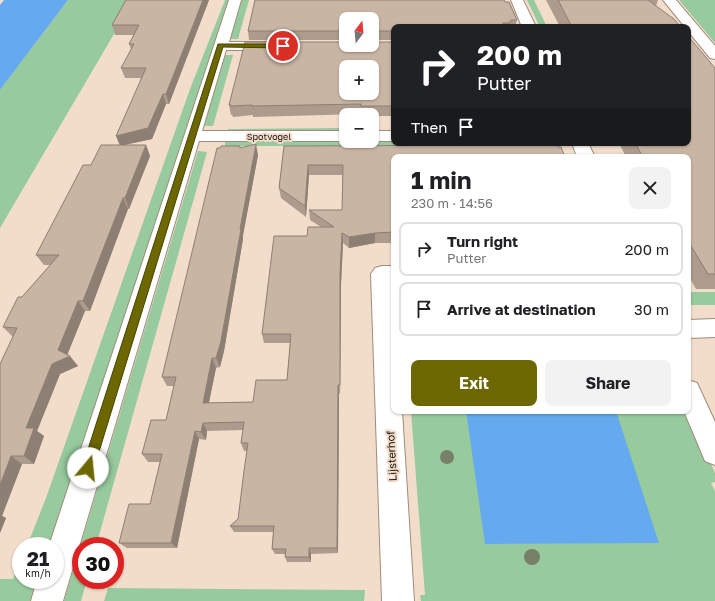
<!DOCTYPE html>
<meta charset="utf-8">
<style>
:root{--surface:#fff;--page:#f2f2f2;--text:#202124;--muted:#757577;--line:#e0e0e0;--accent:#6c6700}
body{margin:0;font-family:"Golos Text",sans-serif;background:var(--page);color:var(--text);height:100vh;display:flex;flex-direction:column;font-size:15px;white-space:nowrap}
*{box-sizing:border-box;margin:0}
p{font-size:13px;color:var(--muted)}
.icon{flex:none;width:22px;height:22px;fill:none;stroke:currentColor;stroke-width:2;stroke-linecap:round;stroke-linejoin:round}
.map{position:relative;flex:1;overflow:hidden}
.drawer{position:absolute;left:391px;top:154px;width:300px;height:260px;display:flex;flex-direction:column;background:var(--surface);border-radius:8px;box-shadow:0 1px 3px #0004}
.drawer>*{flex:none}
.guide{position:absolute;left:391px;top:24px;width:300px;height:122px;border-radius:8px;box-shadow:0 1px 3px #0004;background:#202124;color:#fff;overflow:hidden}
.needle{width:26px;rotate:16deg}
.fabs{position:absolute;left:339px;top:12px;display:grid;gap:8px}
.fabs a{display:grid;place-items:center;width:40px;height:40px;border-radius:8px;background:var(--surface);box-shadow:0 1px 3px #0004;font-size:20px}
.speed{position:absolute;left:12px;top:537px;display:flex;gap:8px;font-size:20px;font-weight:700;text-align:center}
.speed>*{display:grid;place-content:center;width:52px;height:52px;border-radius:50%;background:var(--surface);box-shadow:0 1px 3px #0004;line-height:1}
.speed small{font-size:10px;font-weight:400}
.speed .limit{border:6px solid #d22;background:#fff;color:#111}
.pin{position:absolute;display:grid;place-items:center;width:34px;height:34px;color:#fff;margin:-17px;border:2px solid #fff;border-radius:50%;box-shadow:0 1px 4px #0007}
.me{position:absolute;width:44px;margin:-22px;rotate:17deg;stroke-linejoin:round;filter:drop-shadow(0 0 3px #0008)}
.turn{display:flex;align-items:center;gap:14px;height:84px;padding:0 20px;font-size:18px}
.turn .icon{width:52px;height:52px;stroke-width:2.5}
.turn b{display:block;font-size:28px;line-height:34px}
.then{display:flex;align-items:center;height:38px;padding:0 20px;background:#0003;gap:8px;font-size:15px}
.round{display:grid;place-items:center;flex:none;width:42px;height:42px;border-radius:8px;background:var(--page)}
.summary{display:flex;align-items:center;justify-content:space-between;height:68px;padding:0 20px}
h1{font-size:24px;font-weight:700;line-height:30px}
.action{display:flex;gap:8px;margin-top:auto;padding:8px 20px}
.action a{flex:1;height:46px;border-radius:8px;background:var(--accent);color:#fff;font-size:16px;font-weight:700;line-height:46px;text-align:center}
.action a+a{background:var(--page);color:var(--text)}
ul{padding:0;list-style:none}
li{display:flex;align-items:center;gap:12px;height:54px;margin:0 8px 6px;padding:0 12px;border:2px solid var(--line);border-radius:8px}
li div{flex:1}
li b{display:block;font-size:15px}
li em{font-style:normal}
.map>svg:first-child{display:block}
.green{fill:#97ca9d}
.water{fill:#65aaee}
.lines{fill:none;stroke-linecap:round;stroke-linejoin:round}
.minor-casing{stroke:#a08c7c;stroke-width:2}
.minor{fill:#fff;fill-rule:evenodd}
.tree{fill:#778069}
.wall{fill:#ad9c8d}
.shaded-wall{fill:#8d7f73}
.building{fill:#c9b5a4;stroke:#8d7f73;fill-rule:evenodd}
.route{fill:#6c6700;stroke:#464300}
.labels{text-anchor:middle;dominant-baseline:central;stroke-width:4;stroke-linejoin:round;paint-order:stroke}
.far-street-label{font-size:9px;fill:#1e1711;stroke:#f2ddcb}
.street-label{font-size:11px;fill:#1e1711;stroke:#f2ddcb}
</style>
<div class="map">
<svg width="715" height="601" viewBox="0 0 715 601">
<rect width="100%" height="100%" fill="#f2ddcb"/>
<!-- green -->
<path class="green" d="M68 0H134L0 228V90Z
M225 0H230L53 546H27L46 498 190 89Z
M242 0H249L238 39H229Z
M527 0H534L547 27H540Z
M679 0H715V43Z
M225 55H233L213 126H203Z
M346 128V133L227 134 228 129Z
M394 141V143H554V146H225V142Z
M198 151 207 152 96 546H81V580H87L81 601H64Z
M688 292H715V305H688Z
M411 411H688L715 473V482L711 483 715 491V601H421L420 595H425Z
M21 560V580H42L35 601H0V579H13Z
M108 588 365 590 364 601H104Z"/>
<!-- water -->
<path class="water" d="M4 0H68L0 90V5Z
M466 411H616L659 543 485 544Z"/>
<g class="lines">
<!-- minor casing -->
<g class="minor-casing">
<path id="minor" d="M229 0H241L229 42H273L278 43 280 46 278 49 273 50H226L202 131H346V141H199L63 601H31L37 580H55V546H49Z
M511 0H523L536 27H522Z
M663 0H676L715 46V59L710 58 688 31V27H685Z
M372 131H394V141H372Z
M572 143H588L595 157H577Z
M382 266H394V411H402L414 601H382L371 274 375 268Z
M715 319V337L688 338V320Z
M688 380 697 383 715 422V465L705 461 684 411H688Z"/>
</g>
<!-- minor -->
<use href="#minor" class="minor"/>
</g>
<!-- trees -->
<g class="tree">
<circle cx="447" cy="457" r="7"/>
<circle cx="532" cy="557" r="8"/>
</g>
<!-- wall -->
<path class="wall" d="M126 0H209L169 104H166L152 139 123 145H146L150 156 129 209H128L90 311H85L67 355 78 366 60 374 37 431 44 436 34 464H22L2 516 6 518 0 533 13 337 3 327 22 297 50 265H44L36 255 91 165 120 145 141 78H125L121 68 131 49 129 44 134 35H115L112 25Z
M255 0H504L505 2H509L517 20 515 27H394V40H372V19H346V40H249L248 31Z
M546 0H658L656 6 681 27H560Z
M394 42V116H372V115H361L360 114 253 117V115L233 117 232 115H231L229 105Z
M715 68V289H696L688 275V157H626L619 143H688Z
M284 146 394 157V243H375L349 248 343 243 341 284 340 394 339 393 338 553 311 554V562H287L285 557V554H275L272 549 273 532H234L230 526 238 519 247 451H244L241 443 243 430 207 431 206 440 199 439 177 548H127L119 543 150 504 160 462H148L142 454 166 420 174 386H167L162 377 241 148 258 155 243 235V239L224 351 220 367 216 368 209 403 253 402 287 380 290 343H264L262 334 307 236 321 227 310 220 309 210H342L343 175H309L306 217 281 198 279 188Z"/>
<!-- shaded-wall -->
<path class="shaded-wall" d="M203 0H209L169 104 166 94Z
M163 94 166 104 152 139 120 146 116 136Z
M256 144 258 155 243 235V239L224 351 220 367 216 358 240 229Z
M146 145 150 156 129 209 125 198Z
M308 165 309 175 306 217 305 206Z
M123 198 128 209 90 311 83 301Z
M342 233 343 243 341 284 340 394V274Z
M375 233V243L349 248V237Z
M78 301 85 311 66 358 70 356 78 366 60 374 37 431 44 436 34 464 24 456 26 428Z
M212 358 216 368 207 411 203 403Z
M338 385 339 393 338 553 337 548Z
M203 423 207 431 206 440 201 432Z
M195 431 199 439 177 548 171 543Z
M11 456 22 464 2 516 6 518 0 533V485Z
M309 548 311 554V562L309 557Z"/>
<!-- building -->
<path class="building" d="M126 0H203L166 94H163L148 128 116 136 146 68H121L134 44H129L139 25H112Z
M255 0H504L505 2H509L517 20H511L509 23H503L504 27H394V31H372V19H346V31H248Z
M558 0H648L674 19 681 27H572Z
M688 36 715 68V274H708L688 241V157H643L635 143H688Z
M245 42H346V45H372V42H394V106H361V104L252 106V105L231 106V105H229ZM346 67H372V93H346Z
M256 144 240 229H241L221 341 216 358H212L203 403 253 402 256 380H287L291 334H262L274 236H307L308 227H334L309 210H342L343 165H308L305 206 279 188 284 146 558 145V147H561L565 157H394V232L375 233 349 237 342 233 340 274V385H338L337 548H309V557H285L286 549H272L274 526H230L238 519 244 471 248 443H241L244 422 203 423 201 432 195 431 171 543H119L129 504H150L162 454H142L151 420H166L176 377H162L217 148H220L221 146H240V148Z
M101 145H146L125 198H123L83 301H78L58 350 70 356 52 364 26 428H34L24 456H11L0 485V364L17 328 3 327 18 297H22L59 255H36L83 165H91Z"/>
<!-- route -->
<path class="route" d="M218 44H283L286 46 283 48 223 47 94 468 92 472 88 474 84 472 82 468Z"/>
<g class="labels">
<!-- far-street labels -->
<g class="far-street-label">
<text x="269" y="136">Spotvogel</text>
</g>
<!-- street labels -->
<g class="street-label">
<text transform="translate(391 456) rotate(-93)">Lijsterhof</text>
</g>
</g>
</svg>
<div class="fabs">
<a><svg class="needle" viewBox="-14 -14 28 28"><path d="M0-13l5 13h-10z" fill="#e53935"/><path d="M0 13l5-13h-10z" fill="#757577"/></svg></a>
<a>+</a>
<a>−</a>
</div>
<div class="speed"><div>21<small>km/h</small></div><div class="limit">30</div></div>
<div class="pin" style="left:283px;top:46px;background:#d93025"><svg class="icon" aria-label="arrive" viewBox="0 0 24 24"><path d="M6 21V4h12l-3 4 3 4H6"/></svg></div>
<svg class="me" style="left:88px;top:468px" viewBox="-20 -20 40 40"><circle r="19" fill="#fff"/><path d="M0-13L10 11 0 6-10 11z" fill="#6c6700"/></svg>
<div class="guide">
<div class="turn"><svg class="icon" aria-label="right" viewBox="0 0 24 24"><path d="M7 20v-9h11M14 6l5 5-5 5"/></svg><div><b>200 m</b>Putter</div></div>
<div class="then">Then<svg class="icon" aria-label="arrive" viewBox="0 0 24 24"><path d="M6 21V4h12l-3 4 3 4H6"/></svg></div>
</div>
<section class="drawer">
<div class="summary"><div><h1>1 min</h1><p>230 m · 14:56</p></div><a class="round"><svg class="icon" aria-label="close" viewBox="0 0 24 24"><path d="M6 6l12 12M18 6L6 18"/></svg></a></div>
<ul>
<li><svg class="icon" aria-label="right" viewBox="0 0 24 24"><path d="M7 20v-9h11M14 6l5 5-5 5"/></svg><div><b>Turn right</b><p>Putter</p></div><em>200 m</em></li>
<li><svg class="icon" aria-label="arrive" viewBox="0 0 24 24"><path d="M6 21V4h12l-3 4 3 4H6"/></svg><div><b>Arrive at destination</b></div><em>30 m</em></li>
</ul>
<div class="action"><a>Exit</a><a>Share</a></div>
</section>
</div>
